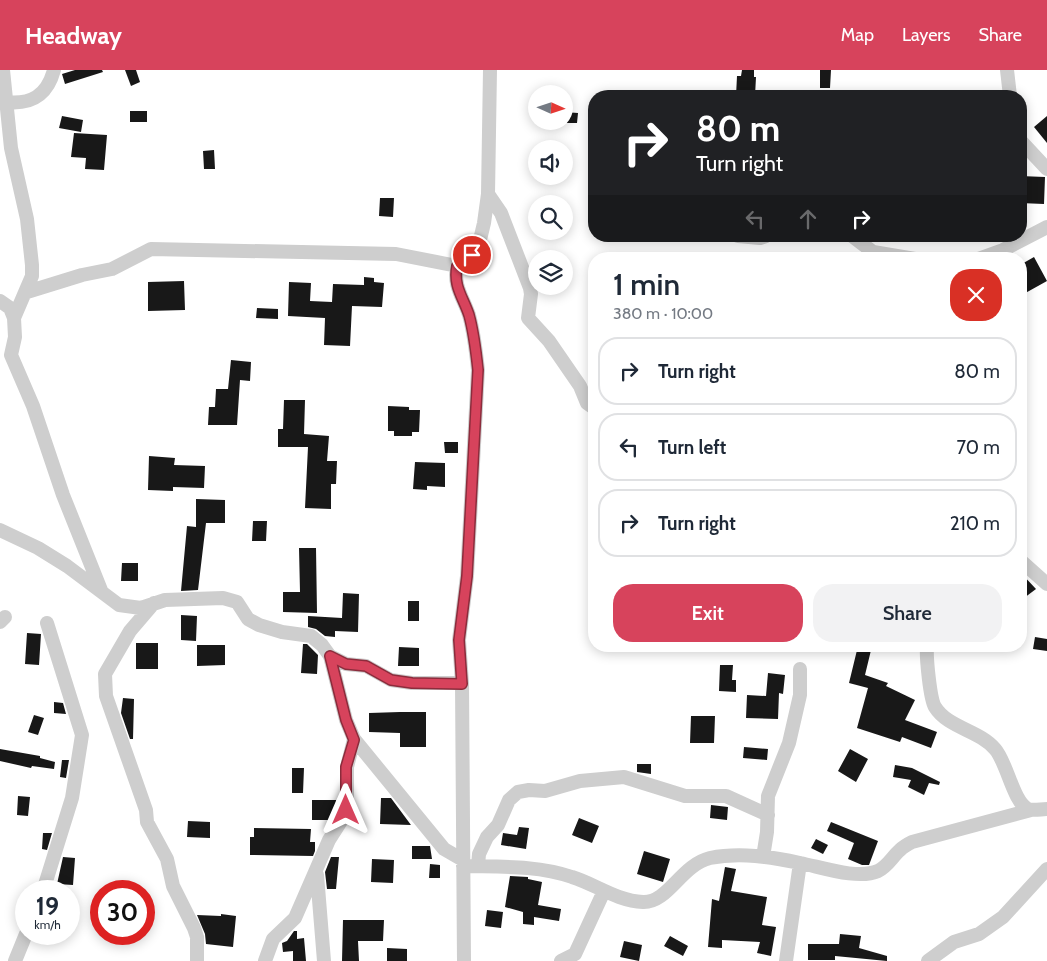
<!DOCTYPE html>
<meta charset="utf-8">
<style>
:root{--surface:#fff;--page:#f2f2f3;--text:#1f2937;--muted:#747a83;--line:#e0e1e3;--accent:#d7435c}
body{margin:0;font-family:Cabin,sans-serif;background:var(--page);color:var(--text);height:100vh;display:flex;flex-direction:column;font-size:19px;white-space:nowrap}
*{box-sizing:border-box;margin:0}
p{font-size:16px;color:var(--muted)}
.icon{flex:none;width:28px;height:28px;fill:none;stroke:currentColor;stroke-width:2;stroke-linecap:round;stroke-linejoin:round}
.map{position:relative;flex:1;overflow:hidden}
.side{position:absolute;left:588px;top:182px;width:439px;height:400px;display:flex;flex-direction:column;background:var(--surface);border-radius:20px;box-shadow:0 2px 12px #0003}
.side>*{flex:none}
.guide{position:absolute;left:588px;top:20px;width:439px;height:152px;border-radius:20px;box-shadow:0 2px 12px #0003;background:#202124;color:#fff;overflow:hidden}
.needle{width:32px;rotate:93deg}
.fabs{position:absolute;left:528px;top:15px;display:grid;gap:10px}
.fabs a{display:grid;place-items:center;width:45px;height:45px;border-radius:50%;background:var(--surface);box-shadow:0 2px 12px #0003;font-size:25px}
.speed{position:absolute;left:15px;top:810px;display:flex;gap:10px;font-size:25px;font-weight:700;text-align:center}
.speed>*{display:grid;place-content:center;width:65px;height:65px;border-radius:50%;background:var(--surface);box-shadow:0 2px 12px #0003;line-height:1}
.speed small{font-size:12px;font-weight:400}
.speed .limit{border:8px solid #d22;background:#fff;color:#111}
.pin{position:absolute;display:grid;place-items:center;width:42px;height:42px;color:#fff;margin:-21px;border:2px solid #fff;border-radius:50%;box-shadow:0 1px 5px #0007}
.me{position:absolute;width:55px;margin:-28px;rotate:0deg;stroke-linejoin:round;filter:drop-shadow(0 0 4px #0008)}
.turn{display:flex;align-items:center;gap:18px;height:105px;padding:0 25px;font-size:22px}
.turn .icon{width:65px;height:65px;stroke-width:2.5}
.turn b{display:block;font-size:35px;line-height:42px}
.lanes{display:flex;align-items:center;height:48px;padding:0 25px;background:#0003;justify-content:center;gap:25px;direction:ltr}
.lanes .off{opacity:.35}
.round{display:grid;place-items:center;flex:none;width:52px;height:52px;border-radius:20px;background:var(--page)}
.summary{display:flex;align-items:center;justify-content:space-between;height:85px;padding:0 25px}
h1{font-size:30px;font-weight:600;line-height:38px}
.action{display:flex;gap:10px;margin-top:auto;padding:10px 25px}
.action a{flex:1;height:58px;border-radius:20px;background:var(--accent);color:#fff;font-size:20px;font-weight:600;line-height:58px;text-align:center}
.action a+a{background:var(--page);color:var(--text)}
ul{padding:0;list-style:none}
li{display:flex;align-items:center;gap:15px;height:68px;margin:0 10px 8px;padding:0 15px;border:2px solid var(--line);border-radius:20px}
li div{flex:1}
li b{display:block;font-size:19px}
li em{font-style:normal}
header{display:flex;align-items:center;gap:30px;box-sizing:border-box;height:70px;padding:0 25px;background:var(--accent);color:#fff}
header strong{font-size:24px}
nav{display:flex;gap:28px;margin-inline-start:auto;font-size:18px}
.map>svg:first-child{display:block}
.building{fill:#181818}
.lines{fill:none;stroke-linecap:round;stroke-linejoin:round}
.street{stroke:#cecece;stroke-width:14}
.route-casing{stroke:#8c2c3c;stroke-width:12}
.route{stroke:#d7435c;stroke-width:9}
</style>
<header>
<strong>Headway</strong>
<nav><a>Map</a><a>Layers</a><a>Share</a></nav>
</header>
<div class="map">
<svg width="1047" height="891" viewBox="0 0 1047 891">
<rect width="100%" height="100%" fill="#fff"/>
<!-- building -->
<path class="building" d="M75 0H102L103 2 65 14 62 4Z
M125 0H136L140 12 131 16Z
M742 0H754V7H756L755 26H736L737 6H741Z
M820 0H831L830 18H820Z
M130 41H147V52H130Z
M564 42 578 43 577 53H564Z
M62 46 83 50 81 62 59 58Z
M1047 46V73L1034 57Z
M74 63 107 65 104 100 85 99 86 88 71 87Z
M214 80 215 99H204L203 81Z
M1020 106 1045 107 1044 134 1020 133Z
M380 128H394L393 147 379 146Z
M1034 187 1047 211 1020 226V195Z
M364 207 374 208V212L384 213 382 237 352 236 350 276 324 275 325 248 288 246 289 212 311 213 310 231 332 232 333 214 364 215Z
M184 211 185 240 148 241V212Z
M257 238 278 239V249L256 248Z
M231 290 251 292 250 311 240 310 237 355H208L209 337H215L216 319H228Z
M284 330H305L304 364 329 366 327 391H337L336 414H331V439L305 438 308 377H278V359H283Z
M388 336 409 337V340H420L419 362H412V366H394V361H388Z
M444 372H458V383H445Z
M149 386 175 388 174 395 205 396 204 418 173 417V421L148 420Z
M415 392 445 393V417L427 416V420L413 419Z
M196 429 225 430V453H206L198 520 181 521 187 456 196 457Z
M253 451H267L266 471H252Z
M299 478H316L317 543 283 542V522H300Z
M122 493H138V511H121Z
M1020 502 1036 519 1020 531Z
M343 523 359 524 358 562 335 561V567L325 566 316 559 308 557V546L342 548Z
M408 531H419V551H408Z
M181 545 197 546 196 571 181 570Z
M27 563 41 564 39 595 25 594Z
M1035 567 1047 569V581L1033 579Z
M136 573H158V599H136Z
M303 574H307L318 585 317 604 301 603Z
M197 575H225V595L197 596Z
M858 576H872L865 605 888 613 886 616 915 630 905 650 937 662 931 678 902 667 900 672 857 658 868 618 849 613Z
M399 577 419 578V596H398Z
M720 595H733L732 610H736V622L719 621Z
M768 603 785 605 783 624 779 623 778 649 746 648 747 625 766 626Z
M123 628 134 629 133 669H130L121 643Z
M54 632 63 633 66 644 54 643Z
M400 642H426V677H400V663L369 662V643Z
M34 645 44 648 38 665 28 662Z
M691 646H715L714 673H690Z
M744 677 768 679 767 690 743 688Z
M0 679 40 686V688L55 692 54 699 32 696 31 698 0 691Z
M850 679 868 689 856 712 838 701Z
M62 690H69L66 708 60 707Z
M637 694H651V704L637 702Z
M895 695 912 698 940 712 939 715 929 713 924 725 908 717 911 710 893 707Z
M292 698H304L303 723H292Z
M18 726 30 727 28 746 17 745Z
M381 728H391L411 755 380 754Z
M312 730H336L335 745 331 750H312Z
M711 735 728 737 727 750 710 748Z
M579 748 599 756 592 773 572 765Z
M188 751 210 752V768L187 767Z
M831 752 878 771 869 795H862L848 789 854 773 827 761Z
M519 757 529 758 526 779 501 775 503 763 517 765Z
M254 758 311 759 310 772H315V781L313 786 250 785V767H254Z
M43 763H52L47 780 42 779Z
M816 769 828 775 823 784 811 778Z
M412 776H430L432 789H412Z
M644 781 670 789 663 812 637 804Z
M63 787 75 788 73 815 57 814Z
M331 787H339L336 819H327L325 802Z
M372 789 394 790 393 813 371 812Z
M430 794 440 795V808H429Z
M725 797 736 799 731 821 767 827 762 855 776 857 771 886 757 883 760 872 722 870V878L708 877 712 829 719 831Z
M510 806 528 807V809L542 812 538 835 561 839 559 851 534 847V855L523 854V842L505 837Z
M487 840 503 842 501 858 485 856Z
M221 844 236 846 233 877 206 874 205 864 197 845 221 846Z
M343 850H384L383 871H358L359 891H342Z
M294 861H297V869L304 868 306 891H293V881L283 882 282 873 287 871Z
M840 864 861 866 859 878 887 886V891L835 886V890H808V874H839Z
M670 866 688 876 683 886 664 876Z
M624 871 642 875 639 891 620 887Z
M387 878 407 879V891H387Z"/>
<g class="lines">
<!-- street -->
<path class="street" d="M3 0 11 78 27 149 32 195V206L14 248
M1007 0 1010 26
M5 32C31 35 47 26 54 0
M1020 70 1047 99
M488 124 501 143 530 218 531 224 528 248 549 271 580 316 587 333 594 338
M738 166 760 168 766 166
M852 166 873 182 915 189
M978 189 1003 180 1047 157
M457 196C453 216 463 227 469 245 474 263 476 281 478 300L467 506 459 570 462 613 464 891
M27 222 82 205 112 199 151 179 396 184 457 196 472 185 479 174 484 153 488 124 490 0
M0 231 10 238 14 248 15 267 11 285 33 336 63 425 101 520
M0 460 38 478 67 496 119 535 141 538 165 530 223 528 237 532 248 549 259 555 282 562 311 566 322 575 330 586 346 594 366 596 391 610 412 613H462
M1020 490 1047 514
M154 533 130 561 105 604 106 626 146 740 147 752 167 789 173 816 194 858 197 867V891
M0 552 5 547
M927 576C926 587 930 629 935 637 948 658 979 660 995 679 1007 692 1013 732 1028 739 1033 741 1041 739 1047 739
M330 586 346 650 354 669 444 779 463 790
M763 787 767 762 768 726 789 673 800 625V599
M463 796C499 797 537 795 572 807 595 814 617 831 643 832 668 833 681 795 710 788 740 782 771 787 800 793 821 797 858 810 878 801 888 796 892 787 900 780 903 777 908 774 912 772L1031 740
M478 796 479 784 487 767 498 755 509 730 518 722 529 720 545 721 580 711 624 707 685 726H726L768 745
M317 805 324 891
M43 821 72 728 82 665 47 553
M15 891 26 864
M265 891 273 869 295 848 329 770 343 748 347 725V697L354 669
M561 891 575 884 604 821
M786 891 800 793
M928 891 954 872 979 864 1003 847 1047 799"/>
</g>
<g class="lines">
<!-- route casing -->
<g class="route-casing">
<path id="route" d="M346 740V697L354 670 346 650 330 586 346 594 366 596 391 610 412 613 462 614 459 570 467 506 478 300C476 281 474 263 469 245 463 227 453 216 457 196L472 185"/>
</g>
<!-- route -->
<use href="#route" class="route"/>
</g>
</svg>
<div class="fabs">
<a><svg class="needle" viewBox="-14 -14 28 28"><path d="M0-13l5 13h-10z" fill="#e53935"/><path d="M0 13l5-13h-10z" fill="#747a83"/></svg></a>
<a><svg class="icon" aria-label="sound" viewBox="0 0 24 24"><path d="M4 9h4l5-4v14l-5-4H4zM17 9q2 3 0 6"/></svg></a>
<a><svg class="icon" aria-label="search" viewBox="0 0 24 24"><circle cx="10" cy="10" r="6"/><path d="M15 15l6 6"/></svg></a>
<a><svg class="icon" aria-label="layers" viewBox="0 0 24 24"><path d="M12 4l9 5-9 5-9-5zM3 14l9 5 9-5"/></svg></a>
</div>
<div class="speed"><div>19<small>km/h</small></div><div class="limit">30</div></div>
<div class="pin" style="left:472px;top:185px;background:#d93025"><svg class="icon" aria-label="arrive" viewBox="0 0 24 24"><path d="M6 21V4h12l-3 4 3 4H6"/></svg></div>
<svg class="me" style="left:346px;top:740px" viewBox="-20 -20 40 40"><path d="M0-17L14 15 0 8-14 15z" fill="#d7435c" stroke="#fff" stroke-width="4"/></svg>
<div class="guide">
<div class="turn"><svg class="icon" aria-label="right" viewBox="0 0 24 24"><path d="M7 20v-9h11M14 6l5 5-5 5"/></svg><div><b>80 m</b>Turn right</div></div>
<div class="lanes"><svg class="icon off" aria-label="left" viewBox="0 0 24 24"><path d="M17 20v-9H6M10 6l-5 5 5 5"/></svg><svg class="icon off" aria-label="ahead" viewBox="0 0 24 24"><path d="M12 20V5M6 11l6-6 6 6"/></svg><svg class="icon" aria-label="right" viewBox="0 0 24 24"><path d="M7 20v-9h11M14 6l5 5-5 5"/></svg></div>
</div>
<section class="side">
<div class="summary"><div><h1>1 min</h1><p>380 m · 10:00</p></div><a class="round" style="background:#d93025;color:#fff"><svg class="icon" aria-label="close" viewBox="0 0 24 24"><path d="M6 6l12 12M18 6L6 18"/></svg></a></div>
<ul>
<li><svg class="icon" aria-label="right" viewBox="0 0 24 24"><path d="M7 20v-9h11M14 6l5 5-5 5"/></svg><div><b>Turn right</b></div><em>80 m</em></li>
<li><svg class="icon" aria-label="left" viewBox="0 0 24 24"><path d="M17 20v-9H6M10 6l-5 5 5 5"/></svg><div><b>Turn left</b></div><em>70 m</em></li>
<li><svg class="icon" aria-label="right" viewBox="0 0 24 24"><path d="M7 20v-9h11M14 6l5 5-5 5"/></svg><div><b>Turn right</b></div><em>210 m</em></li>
</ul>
<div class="action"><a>Exit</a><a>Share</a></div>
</section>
</div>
